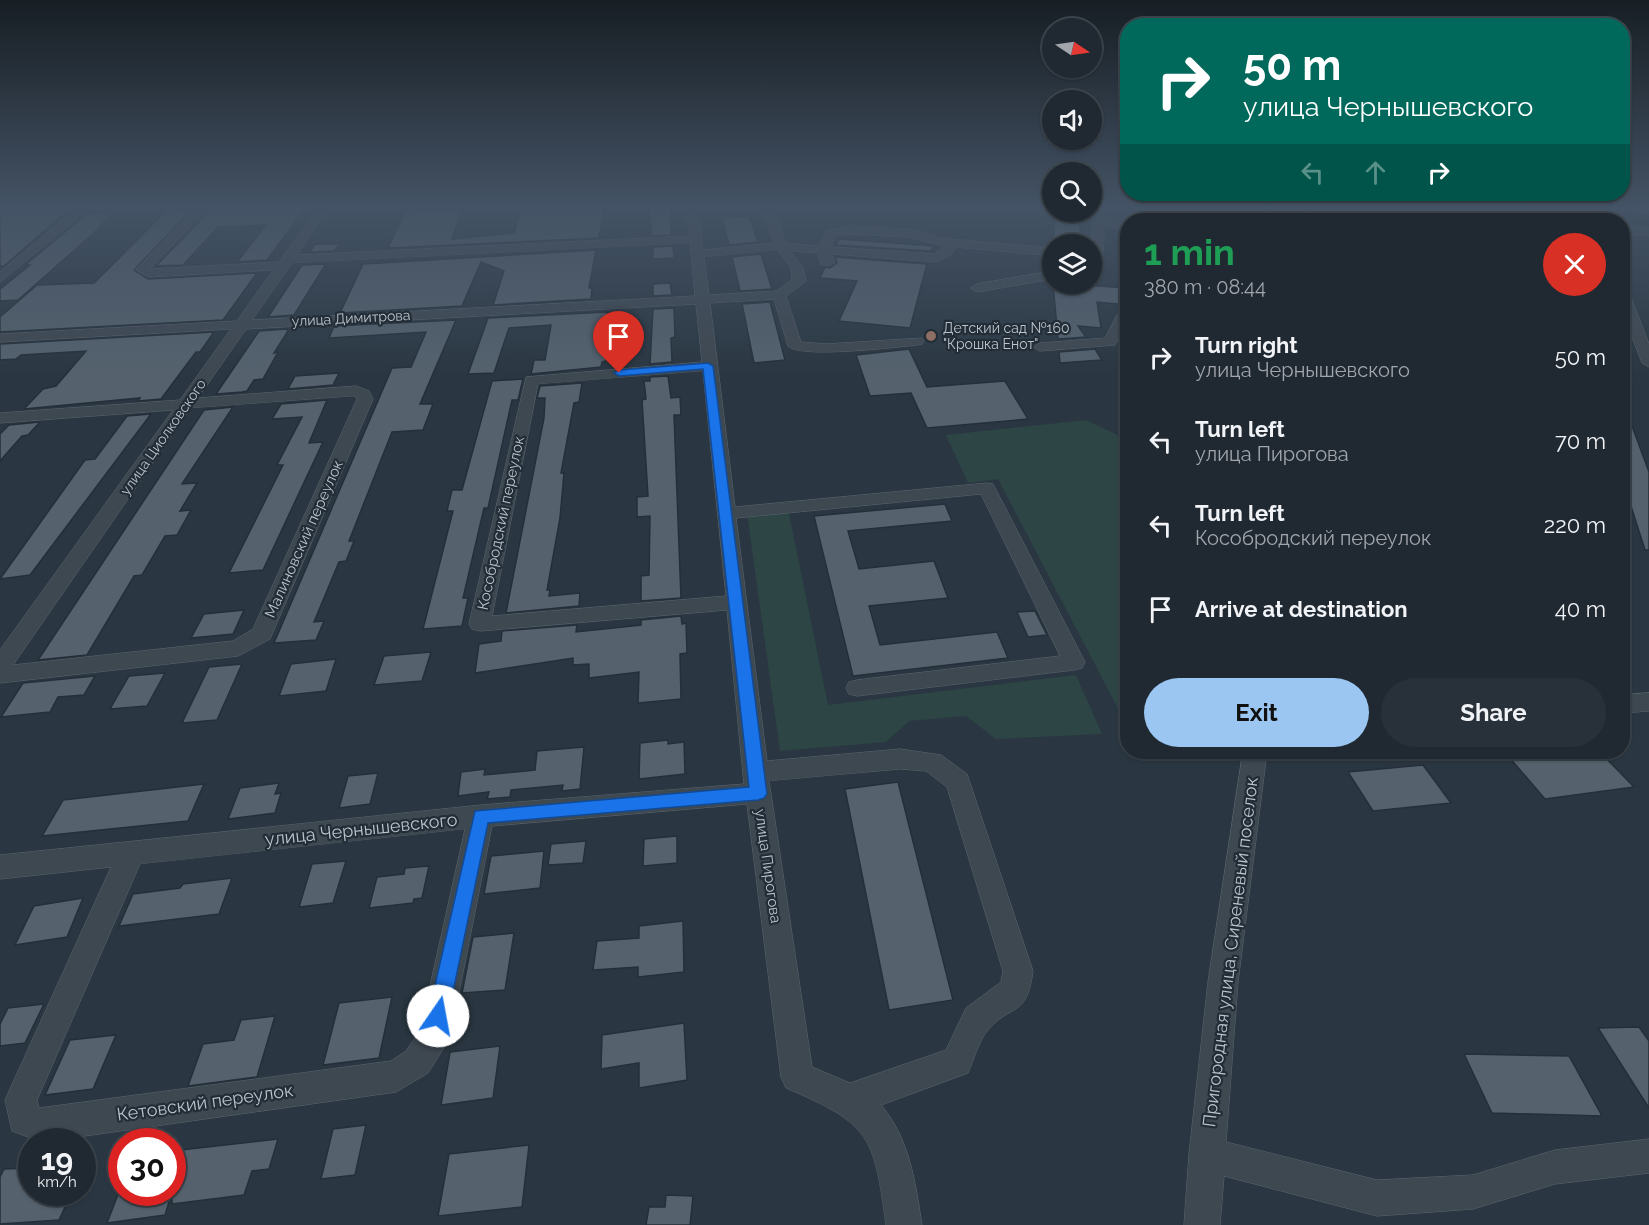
<!DOCTYPE html>
<meta charset="utf-8">
<style>
:root{--surface:#202932;--page:#28313a;--text:#f1f3f6;--muted:#a2a6ac;--line:#3d454d;--accent:#9ac6f1}
body{margin:0;font-family:Raleway,sans-serif;background:var(--page);color:var(--text);height:100vh;display:flex;flex-direction:column;font-size:22px;white-space:nowrap}
*{box-sizing:border-box;margin:0}
p{font-size:20px;color:var(--muted)}
.icon{flex:none;width:33px;height:33px;fill:none;stroke:currentColor;stroke-width:2;stroke-linecap:round;stroke-linejoin:round}
.map{position:relative;flex:1;overflow:hidden}
.details{position:absolute;left:1120px;top:213px;width:510px;height:546px;display:flex;flex-direction:column;background:var(--surface);border-radius:24px;box-shadow:0 2px 4px #0004,0 0 0 2px var(--line)}
.details>*{flex:none}
.banner{position:absolute;left:1120px;top:18px;width:510px;height:183px;border-radius:24px;box-shadow:0 2px 4px #0004,0 0 0 2px var(--line);background:#00695c;color:#fff;overflow:hidden}
.needle{width:39px;rotate:103deg}
.fabs{position:absolute;left:1042px;top:18px;display:grid;gap:12px}
.fabs a{display:grid;place-items:center;width:60px;height:60px;border-radius:50%;background:var(--surface);box-shadow:0 2px 4px #0004,0 0 0 2px var(--line);font-size:30px}
.speed{position:absolute;left:18px;top:1128px;display:flex;gap:12px;font-size:30px;font-weight:700;text-align:center}
.speed>*{display:grid;place-content:center;width:78px;height:78px;border-radius:50%;background:var(--surface);box-shadow:0 2px 4px #0004,0 0 0 2px var(--line);line-height:1}
.speed small{font-size:15px;font-weight:400}
.speed .limit{border:9px solid #d22;background:#fff;color:#111}
.pin{position:absolute;display:grid;place-items:center;width:51px;height:51px;color:#fff;margin:-62px -26px;border-radius:50% 50% 50% 0;rotate:-45deg;box-shadow:0 0 6px #0007}
.pin .icon{rotate:45deg}
.me{position:absolute;width:66px;margin:-33px;rotate:12deg;stroke-linejoin:round;filter:drop-shadow(0 0 4px #0008)}
.turn{display:flex;align-items:center;gap:21px;height:126px;padding:0 24px;font-size:27px}
.turn .icon{width:78px;height:78px;stroke-width:2.5}
.turn b{display:block;font-size:42px;line-height:51px}
.lanes{display:flex;align-items:center;height:57px;padding:0 24px;background:#0003;justify-content:center;gap:30px;direction:ltr}
.lanes .off{opacity:.35}
.round{display:grid;place-items:center;flex:none;width:63px;height:63px;border-radius:32px;background:var(--page)}
.headline{display:flex;align-items:center;justify-content:space-between;height:102px;padding:0 24px}
h1{font-size:36px;font-weight:700;line-height:45px;color:#1e9e55}
.button{display:flex;gap:12px;margin-top:auto;padding:12px 24px}
.button a{flex:1;height:69px;border-radius:36px;background:var(--accent);color:#111;font-size:24px;font-weight:700;line-height:69px;text-align:center}
.button a+a{background:var(--page);color:var(--text)}
ul{padding:0;list-style:none}
li{display:flex;align-items:center;gap:18px;height:84px;padding:0 24px}
li div{flex:1}
li b{display:block;font-size:22px}
li em{font-style:normal}
.map>svg:first-child{display:block}
.green{fill:#2d4544}
.building{fill:#55626e;stroke:#242f39;stroke-width:1.5}
.lines{fill:none;stroke-linecap:round;stroke-linejoin:round}
.minor-casing{stroke:#5c666f;stroke-width:1}
.major-casing{stroke:#4a545e;stroke-width:1}
.minor{fill:#3e4851;fill-rule:evenodd}
.major{fill:#5c6771;fill-rule:evenodd}
.route{fill:#1a73e8;stroke:#114b97;stroke-width:1.5}
.education-dot{fill:#8d6e63;stroke:#222d37;stroke-width:2}
.labels{text-anchor:middle;dominant-baseline:central;stroke-width:4.5;stroke-linejoin:round;paint-order:stroke}
.far-street-label{font-size:14px;fill:#bbc3cb;stroke:#222d37}
.far-poi-label{font-size:14px;fill:#bbc3cb;stroke:#222d37;text-anchor:start}
.street-label{font-size:15px;fill:#bbc3cb;stroke:#222d37}
.near-street-label{font-size:18px;fill:#bbc3cb;stroke:#222d37}
</style>
<div class="map">
<svg width="1649" height="1225" viewBox="0 0 1649 1225">
<rect width="100%" height="100%" fill="#2a3742"/>
<!-- green -->
<path class="green" d="M1205 206H1283L1284 220H1206Z
M1086 420 1128 440V719L1124 720 998 479 968 483 946 435Z
M788 509 828 705 1076 675 1102 734 996 739 966 716 909 721 886 742 780 751 747 513Z"/>
<!-- building -->
<path class="building" d="M73 206 4 266H0V207Z
M307 206 267 260 237 262 266 225 218 227 183 265 156 266 213 207Z
M605 206 599 238 388 248 405 212 462 209 452 239 514 233 522 207Z
M648 206H671V235L652 236Z
M190 211 134 270 148 279 257 273 223 320 0 332V317L37 285 94 283 165 212Z
M113 212 94 233 18 300 0 301V289L30 265H25L87 214Z
M1055 215 1080 217V244H1053Z
M749 216 758 242 729 245 722 217Z
M839 239 933 246 931 251 836 245Z
M315 244H340L334 251 310 252Z
M673 246 674 258 653 259V247Z
M596 250 589 288H592L591 299 493 305 504 271 481 262 462 306 340 313 363 264Z
M761 254 772 289 740 291 732 257Z
M835 257 927 264 910 328 839 321 857 281 820 278 825 267 830 268 837 263Z
M326 264 294 315 268 317 302 265Z
M670 283 672 295 653 296V284Z
M1053 283 1128 288V305L1097 302 1101 328 1078 326 1086 337 1058 339Z
M770 302 785 360 754 363 742 304Z
M674 308 675 337 671 338 672 362 650 364 653 309Z
M608 312 606 361 602 362 601 367 531 374 534 360H545L551 325 509 328 494 373 468 374 488 318Z
M456 320 420 404H433L423 430 392 432 349 541H354L346 561 339 562 314 622 324 621 316 640 274 643 392 368 411 367 426 332 329 338 334 326Z
M286 329 288 331 274 353 278 352 263 379 254 380 247 391 242 392 216 394 259 331Z
M214 332 200 352H196L161 399 138 401 140 398 24 409 43 389 56 386 86 351 21 355 16 359 0 360V344Z
M909 349 927 387 1005 381 1028 419 927 428 911 393 870 396 856 355Z
M1095 349 1102 360 1060 363 1059 352Z
M339 373 333 385 288 389 295 376Z
M668 376 671 398 680 397 681 415H674L681 598 641 601V576L649 575 650 516 637 517V497L648 496 642 400 646 399 644 381H650V377Z
M523 379 518 400H512L488 508H484L463 598H468L462 626 423 629 453 511H447L452 490H462L492 381Z
M582 383 579 402 574 403 561 473H564L560 518 547 590H550L549 596 580 593 579 606 506 613 544 418 545 398H537L540 386Z
M327 400 309 443 323 442 263 570 229 573 283 465H277L302 417 272 419 281 404Z
M233 407 182 484 197 483 180 511 191 510 177 535 165 536 142 575 134 576 87 655 38 660 204 410Z
M1623 407H1625L1649 472V550H1645L1623 481Z
M151 414 30 575 0 579 85 460 95 459 127 416Z
M40 422 28 435 22 436 0 461V434L9 425Z
M945 504 952 521 848 531 859 569 934 561 948 598 869 606 880 645 997 632 1008 658 853 676 814 516Z
M244 610 233 634 191 638 204 614Z
M1035 611 1047 635 1028 637 1017 612Z
M681 616 682 624 686 623 687 653 680 654 681 699 638 703 639 672 589 678V664L573 665V658L475 673 479 644 501 641 502 631 577 625 576 632 641 625V620Z
M431 652 422 681 374 685 384 656Z
M336 659 326 691 279 696 291 664Z
M242 664 217 720 182 723 209 667Z
M165 673 147 706 110 709 129 676Z
M95 676 84 695 58 697 50 712 1 717 23 683Z
M668 740V744L684 742 685 774 639 779 640 743Z
M584 747 580 789 562 791 563 785 511 790 510 797 487 799 489 792 458 796 461 772 485 769 484 775 535 770 537 751Z
M1550 752H1600L1634 787 1545 799 1509 757Z
M1423 765 1451 803 1373 811 1348 772Z
M378 773 370 804 339 808 348 776Z
M898 782 953 1000 889 1010 845 789Z
M279 783 275 794 281 793 275 813 228 819 240 788Z
M204 784 188 821 42 836 63 800Z
M677 836V863L643 866 644 839Z
M586 841 583 863 548 865 551 844Z
M544 851 540 888 484 894 491 856Z
M346 861 333 903 299 907 312 864Z
M429 866 422 898 414 899 413 903 369 908 377 877 404 874 405 868Z
M232 878 219 914 119 926 133 894 180 888 183 884Z
M83 898 67 937 15 945 34 906Z
M683 921 684 972 638 977V967L593 970 597 941 639 938V926Z
M514 933 505 990 462 993 473 937Z
M392 997 379 1058 323 1065 339 1003Z
M44 1004 25 1043 0 1046V1024L8 1008Z
M275 1016 257 1077 188 1086 203 1044 234 1040 241 1020Z
M684 1023 687 1080 639 1088V1063L601 1069 602 1035Z
M1639 1027 1649 1041V1108L1598 1028Z
M116 1035 93 1089 45 1095 70 1040Z
M500 1046 493 1098 441 1105 450 1052Z
M1464 1054 1569 1056 1602 1116 1492 1113Z
M366 1125 355 1175 321 1179 333 1129Z
M278 1139 269 1169 252 1171 244 1195 172 1204V1151Z
M529 1145 522 1207 438 1216 449 1154Z
M32 1168V1192H72L59 1220 0 1224V1177L4 1169Z
M119 1192H172L165 1215 107 1223Z
M666 1195 693 1196 690 1225H646L649 1207H665Z"/>
<g class="lines">
<!-- minor casing -->
<g class="minor-casing">
<path id="minor" d="M80 206H93L0 282V272Z
M198 206H210L150 269 279 262 319 206H407L401 209 326 212 297 255 689 236 687 206H698L703 250 773 243 765 215 771 212 777 215 785 243 819 246 826 231 848 226 909 229 940 238 1053 248V256L956 247 952 254 937 262 831 254 835 262 829 266 821 264 818 253 790 251 803 268 806 281 786 296 801 342 826 344 922 338 924 341 922 344 917 345C896 347 800 359 788 346L774 299 710 303 735 507 987 483 993 484 1085 662 1082 668 1074 670 857 696 849 694 846 688 849 682 857 680 1060 656 981 494 736 518 767 761 900 749 941 755 967 774 1033 971C1027 1019 1010 1003 987 1031 978 1043 974 1059 968 1073L881 1105C910 1139 915 1182 922 1225H886C874 1136 871 1124 786 1088L781 1077 747 804 492 826 450 1038 428 1073 396 1092 42 1142 12 1131 5 1100 111 867 0 879V855L481 805 744 784 727 610 480 631 472 629 469 624 526 377 702 362 696 304 246 329 198 398 356 386 369 391 373 399 270 639 238 656 0 683V650L173 410 0 423V413L180 400 231 329 0 342V334L237 321 273 270 148 277 136 270ZM848 234 908 237 944 246 935 254 831 247 835 236ZM690 243 695 296 252 320 292 263ZM777 250 791 268 792 280 776 291 709 295 704 257ZM703 371 726 596 492 616 538 384ZM354 396 357 399 253 629 233 641 13 665 191 408ZM900 769 926 771 947 787 1003 971 1001 982 966 1008 946 1050 850 1083 812 1067 769 781ZM465 829 420 1031 406 1051 391 1061 39 1108 37 1100 140 864Z
M1183 206H1194L1192 220H1181Z
M1295 206H1306L1304 220H1293Z
M1584 206H1594L1600 220H1590Z
M1098 216 1128 224V232L1104 224C1103 237 1107 265 1092 270V219Z
M1530 216 1547 217 1553 220H1525L1526 217Z
M1623 225 1649 228V236L1623 233Z
M1053 271V279L977 292 970 288 977 284Z
M1623 291 1630 295 1649 344V367L1642 363 1623 313Z
M1128 314V322L1115 345 1040 351 1033 347 1040 343 1105 338 1117 315Z
M1649 693V711L1623 713V695Z
M1243 752H1267L1238 982 1226 1142 1377 1180 1473 1175 1555 1150 1649 1139V1173L1555 1184 1473 1209 1377 1216 1224 1176 1220 1225H1184L1189 1154 1208 982Z"/>
</g>
<!-- major casing -->
<g class="major-casing">
<path id="major" d="M1604 206H1649V214L1611 210Z"/>
</g>
<!-- minor -->
<use href="#minor" class="minor"/>
<!-- major -->
<use href="#major" class="major"/>
</g>
<!-- sky -->
<linearGradient id="sky" x2="0" y2="1"><stop stop-color="#171e24"/><stop offset="0.55" stop-color="#445365"/><stop offset="1" stop-color="#445365" stop-opacity="0"/></linearGradient>
<rect width="1649" height="377" fill="url(#sky)"/>
<!-- route -->
<path class="route" d="M708 363 713 366 767 794 764 798 758 800 488 823 448 1016 445 1023 438 1026 431 1023 428 1016 475 811 749 787 703 369 619 376 614 373 619 370Z"/>
<!-- markers -->
<circle class="education-dot" cx="931" cy="336" r="6"/>
<g class="labels">
<!-- far-street labels -->
<g class="far-street-label">
<text transform="translate(351 318) rotate(-3)">улица Димитрова</text>
<text transform="translate(163 437) rotate(-55)">улица Циолковского</text>
</g>
<!-- far-poi labels -->
<g class="far-poi-label">
<text x="943" y="328">Детский сад №160<tspan x="943" dy="16">"Крошка Енот"</tspan></text>
</g>
<!-- street labels -->
<g class="street-label">
<text transform="translate(501 523) rotate(-78)">Кособродский переулок</text>
<text transform="translate(304 539) rotate(-66)">Малиновский переулок</text>
<text transform="translate(768 866) rotate(82)">улица Пирогова</text>
</g>
<!-- near-street labels -->
<g class="near-street-label">
<text transform="translate(361 829) rotate(-6)">улица Чернышевского</text>
<text transform="translate(1230 952) rotate(-83)">Пригородная улица, Сиреневый поселок</text>
<text transform="translate(205 1102) rotate(-8)">Кетовский переулок</text>
</g>
</g>
</svg>
<div class="fabs">
<a><svg class="needle" viewBox="-14 -14 28 28"><path d="M0-13l5 13h-10z" fill="#e53935"/><path d="M0 13l5-13h-10z" fill="#a2a6ac"/></svg></a>
<a><svg class="icon" aria-label="sound" viewBox="0 0 24 24"><path d="M4 9h4l5-4v14l-5-4H4zM17 9q2 3 0 6"/></svg></a>
<a><svg class="icon" aria-label="search" viewBox="0 0 24 24"><circle cx="10" cy="10" r="6"/><path d="M15 15l6 6"/></svg></a>
<a><svg class="icon" aria-label="layers" viewBox="0 0 24 24"><path d="M12 4l9 5-9 5-9-5zM3 14l9 5 9-5"/></svg></a>
</div>
<div class="speed"><div>19<small>km/h</small></div><div class="limit">30</div></div>
<div class="pin" style="left:619px;top:373px;background:#d93025"><svg class="icon" aria-label="arrive" viewBox="0 0 24 24"><path d="M6 21V4h12l-3 4 3 4H6"/></svg></div>
<svg class="me" style="left:438px;top:1016px" viewBox="-20 -20 40 40"><circle r="19" fill="#fff"/><path d="M0-13L10 11 0 6-10 11z" fill="#1a73e8"/></svg>
<div class="banner">
<div class="turn"><svg class="icon" aria-label="right" viewBox="0 0 24 24"><path d="M7 20v-9h11M14 6l5 5-5 5"/></svg><div><b>50 m</b>улица Чернышевского</div></div>
<div class="lanes"><svg class="icon off" aria-label="left" viewBox="0 0 24 24"><path d="M17 20v-9H6M10 6l-5 5 5 5"/></svg><svg class="icon off" aria-label="ahead" viewBox="0 0 24 24"><path d="M12 20V5M6 11l6-6 6 6"/></svg><svg class="icon" aria-label="right" viewBox="0 0 24 24"><path d="M7 20v-9h11M14 6l5 5-5 5"/></svg></div>
</div>
<section class="details">
<div class="headline"><div><h1>1 min</h1><p>380 m · 08:44</p></div><a class="round" style="background:#d93025;color:#fff"><svg class="icon" aria-label="close" viewBox="0 0 24 24"><path d="M6 6l12 12M18 6L6 18"/></svg></a></div>
<ul>
<li><svg class="icon" aria-label="right" viewBox="0 0 24 24"><path d="M7 20v-9h11M14 6l5 5-5 5"/></svg><div><b>Turn right</b><p>улица Чернышевского</p></div><em>50 m</em></li>
<li><svg class="icon" aria-label="left" viewBox="0 0 24 24"><path d="M17 20v-9H6M10 6l-5 5 5 5"/></svg><div><b>Turn left</b><p>улица Пирогова</p></div><em>70 m</em></li>
<li><svg class="icon" aria-label="left" viewBox="0 0 24 24"><path d="M17 20v-9H6M10 6l-5 5 5 5"/></svg><div><b>Turn left</b><p>Кособродский переулок</p></div><em>220 m</em></li>
<li><svg class="icon" aria-label="arrive" viewBox="0 0 24 24"><path d="M6 21V4h12l-3 4 3 4H6"/></svg><div><b>Arrive at destination</b></div><em>40 m</em></li>
</ul>
<div class="button"><a>Exit</a><a>Share</a></div>
</section>
</div>
